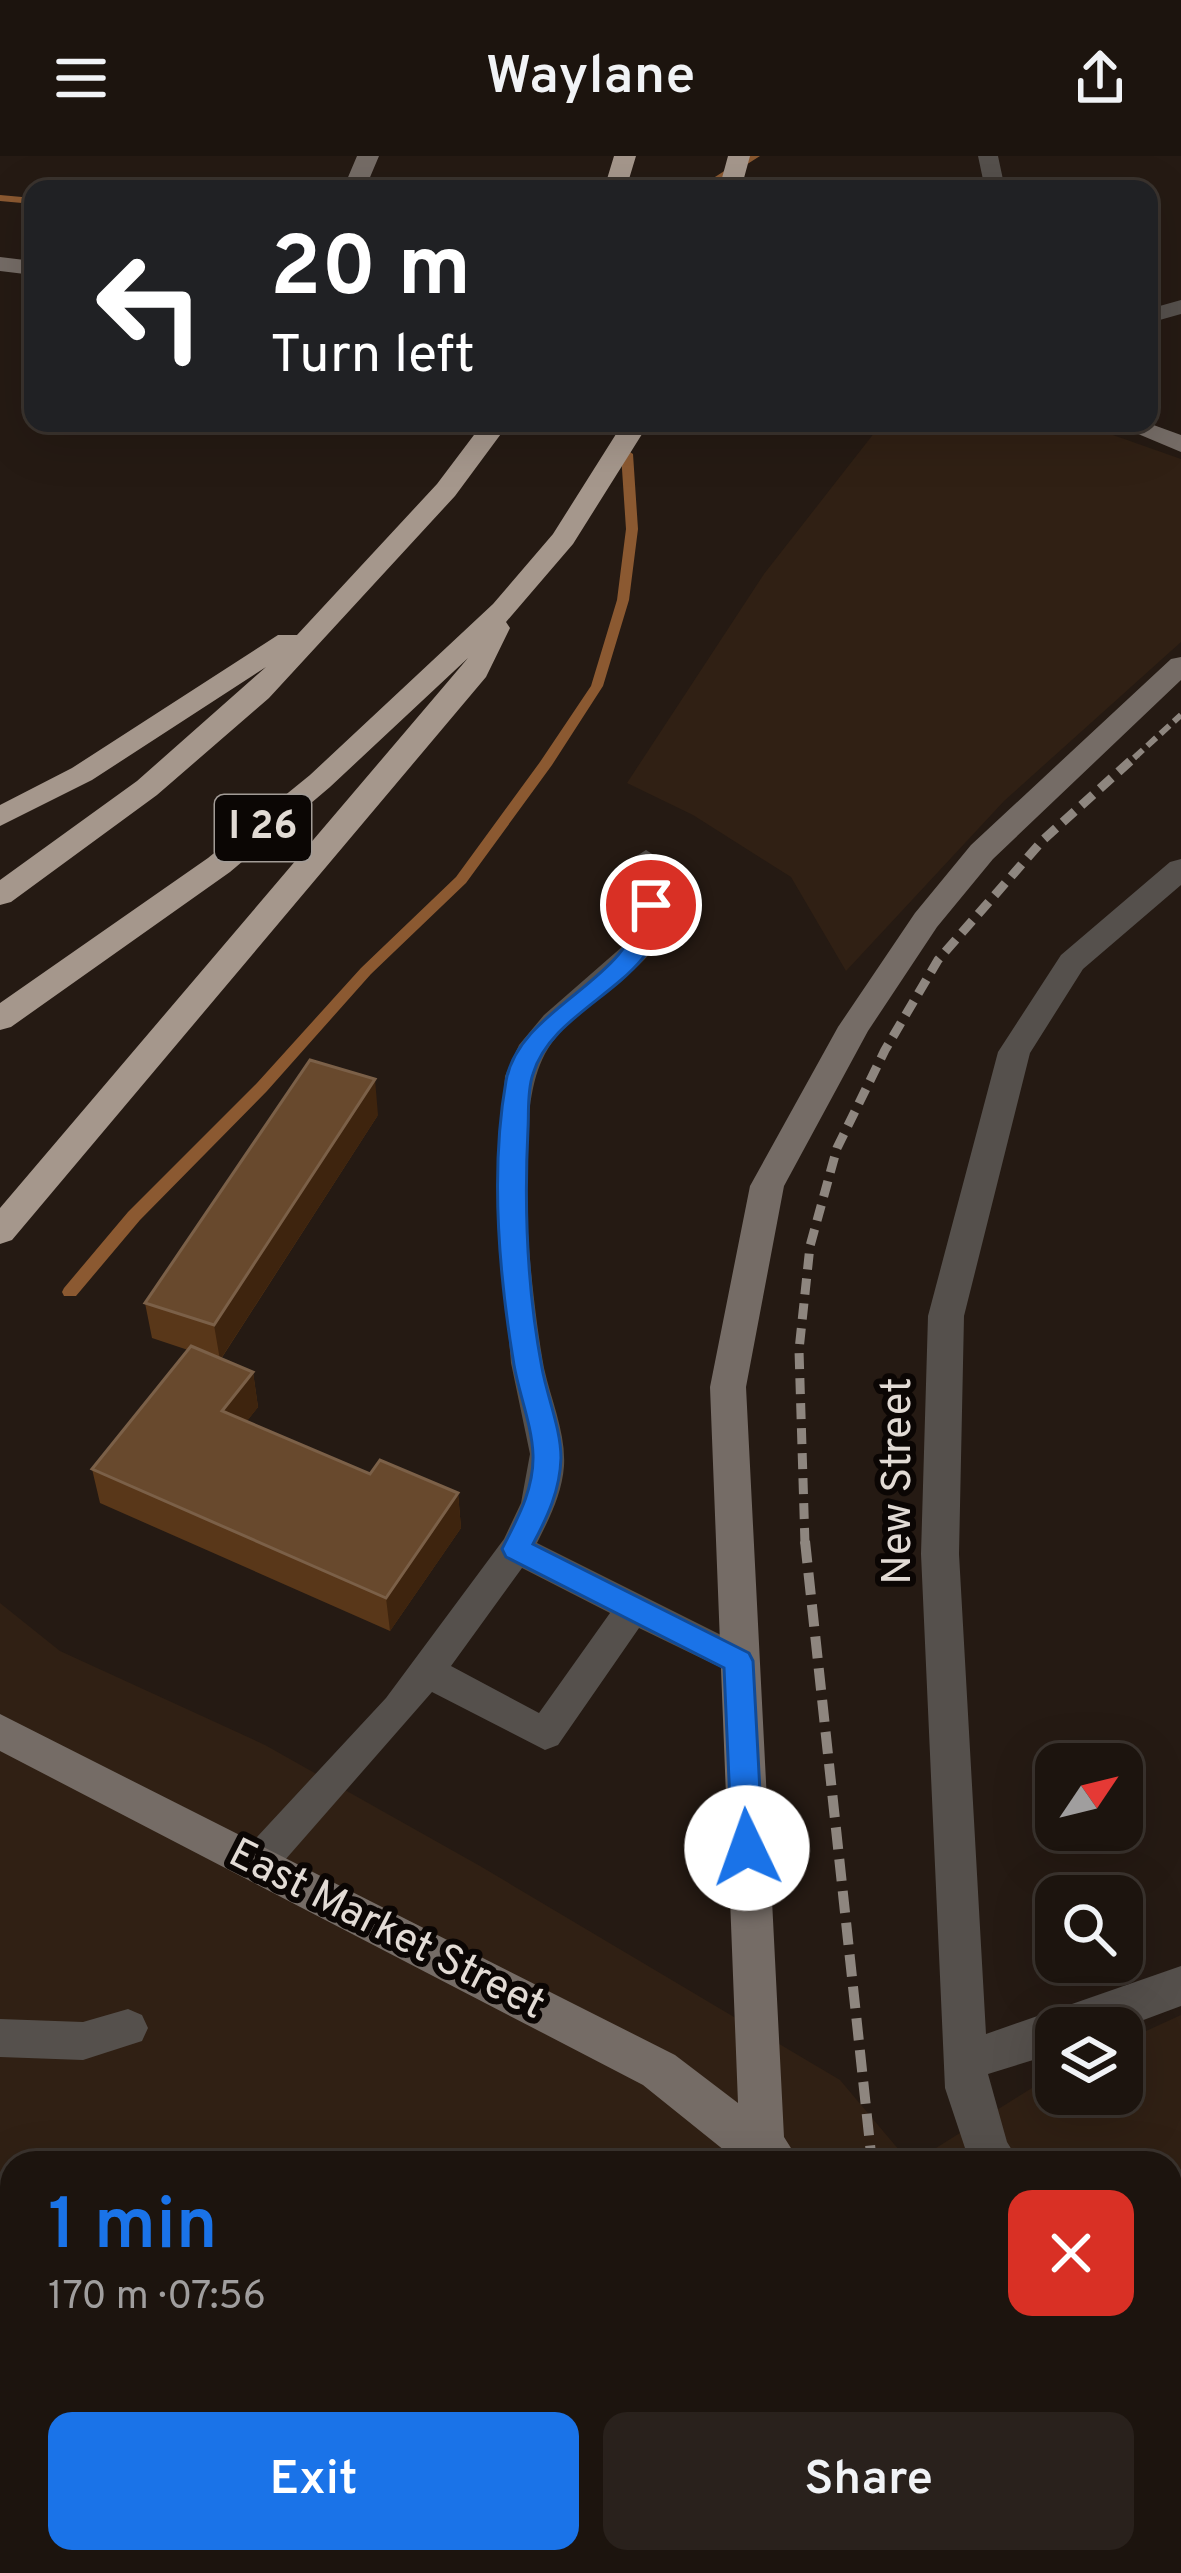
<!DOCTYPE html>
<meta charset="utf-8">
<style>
:root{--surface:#1c140e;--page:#29211c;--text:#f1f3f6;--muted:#a09e9e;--line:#3a332e;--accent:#1a73e8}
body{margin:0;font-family:Overpass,sans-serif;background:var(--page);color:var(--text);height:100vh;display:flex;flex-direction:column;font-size:45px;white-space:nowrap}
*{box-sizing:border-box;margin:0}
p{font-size:39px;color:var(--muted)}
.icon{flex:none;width:66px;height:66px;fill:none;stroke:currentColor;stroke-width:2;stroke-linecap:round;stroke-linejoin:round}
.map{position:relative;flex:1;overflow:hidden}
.side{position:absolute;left:0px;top:1995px;width:1182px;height:423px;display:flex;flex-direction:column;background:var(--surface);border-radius:36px 36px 0 0;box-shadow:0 12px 48px #0002,0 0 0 3px var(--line)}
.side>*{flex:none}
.hud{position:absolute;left:24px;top:24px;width:1134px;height:252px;border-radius:24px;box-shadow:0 12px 48px #0002,0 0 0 3px var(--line);background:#202124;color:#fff;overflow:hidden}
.needle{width:78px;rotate:55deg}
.tools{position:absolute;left:1035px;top:1587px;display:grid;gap:24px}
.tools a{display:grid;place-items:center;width:108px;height:108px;border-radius:24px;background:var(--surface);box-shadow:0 12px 48px #0002,0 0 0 3px var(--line);font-size:60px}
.pin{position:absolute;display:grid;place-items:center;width:102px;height:102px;color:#fff;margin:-51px;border:6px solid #fff;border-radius:50%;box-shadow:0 3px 12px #0007}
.me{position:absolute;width:132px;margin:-66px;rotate:357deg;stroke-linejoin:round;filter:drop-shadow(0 0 9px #0008)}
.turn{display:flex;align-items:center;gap:42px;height:252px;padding:0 48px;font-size:54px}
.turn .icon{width:156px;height:156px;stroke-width:2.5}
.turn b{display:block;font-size:84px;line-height:102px}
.round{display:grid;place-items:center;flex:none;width:126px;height:126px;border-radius:24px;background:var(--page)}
.headline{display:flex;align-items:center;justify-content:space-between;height:204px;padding:0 48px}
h1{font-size:72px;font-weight:600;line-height:90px;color:var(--accent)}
.action{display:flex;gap:24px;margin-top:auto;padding:24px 48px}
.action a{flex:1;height:138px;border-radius:24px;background:var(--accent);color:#fff;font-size:48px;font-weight:600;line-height:138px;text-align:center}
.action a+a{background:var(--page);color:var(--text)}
header{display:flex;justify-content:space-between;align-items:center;height:156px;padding:0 48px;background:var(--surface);font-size:54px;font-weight:600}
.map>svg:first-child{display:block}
.built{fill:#302014}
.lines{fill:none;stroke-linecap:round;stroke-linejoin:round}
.stream{fill:#8b5931;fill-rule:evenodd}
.lane{fill:#55504c;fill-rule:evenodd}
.street{fill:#55504c;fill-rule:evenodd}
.secondary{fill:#756c66;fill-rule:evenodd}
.highway{fill:#a5978c;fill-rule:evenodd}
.rail-far2{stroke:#8e867f;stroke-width:6;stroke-dasharray:12 6;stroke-linecap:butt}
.rail-far1{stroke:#8e867f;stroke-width:9;stroke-dasharray:16 9;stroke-linecap:butt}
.rail{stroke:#8e867f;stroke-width:10;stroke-dasharray:22 10;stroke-linecap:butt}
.wall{fill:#593719}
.shaded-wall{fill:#3e240e}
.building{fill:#68492d;stroke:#7b6048;stroke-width:3}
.route{fill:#1a73e8;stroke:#114b97;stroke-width:3}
.labels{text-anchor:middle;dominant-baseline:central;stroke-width:12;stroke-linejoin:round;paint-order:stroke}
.shield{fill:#0b0604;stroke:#a29b96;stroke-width:3}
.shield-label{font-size:39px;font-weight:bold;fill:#e2dbd5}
.street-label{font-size:42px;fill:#e2dbd5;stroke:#0b0604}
</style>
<header><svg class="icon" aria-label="menu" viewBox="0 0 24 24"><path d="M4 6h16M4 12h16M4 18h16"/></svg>Waylane<svg class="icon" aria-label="share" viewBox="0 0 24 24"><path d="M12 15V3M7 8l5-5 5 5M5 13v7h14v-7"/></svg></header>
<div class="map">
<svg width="1181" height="2417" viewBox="0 0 1181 2417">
<rect width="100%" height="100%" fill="#251a13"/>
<!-- built -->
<path class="built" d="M882 267H1079L1181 303V486L1004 645 846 815 791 721 693 659 627 627 764 418Z
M0 1447 60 1495 265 1589 480 1710 840 1924 910 2007H12V2406H1170V2007H912L1056 1917V1938H1122V1886L1181 1859V2417H0Z"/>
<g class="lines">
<!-- stream -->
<path class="stream" d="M748 0H760L708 33H696Z
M0 39 33 42V48L0 45Z
M627 294 633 298 638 373 629 444 603 530 552 609 466 727 371 818 267 935 140 1064 76 1140H64L62 1136 64 1132 128 1056 257 927 361 812 456 721 540 606 591 530 617 444 626 373 621 298Z"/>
<!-- lane -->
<path class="lane" d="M978 0H998L1005 33H985Z
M1181 144V158L1149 167V153Z
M646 694 660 703 665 771 657 788C627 832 565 853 542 904 512 968 531 1141 544 1212 551 1244 566 1277 564 1310 562 1338 549 1363 537 1387L751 1494 756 1505 751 1516 738 1520 639 1472 558 1589 545 1594 432 1536 271 1720 257 1725 243 1720 238 1708 243 1696 386 1542 504 1383 521 1347 530 1298 511 1207 497 1047 505 920 519 889 544 859 631 783 637 771 632 703ZM522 1412 610 1457 539 1557 451 1510Z
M128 1853 142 1859 148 1872 142 1885 83 1904 0 1901V1863L83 1866Z
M0 2084 12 2089V2132L0 2127Z"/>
<!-- street -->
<path class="street" d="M1181 703V729L1083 813 1030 897 964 1160 959 1398 986 1878 1181 1810V1850L1122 1872H1056V1897L988 1918 1007 1986 1020 2007H970L945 1932 921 1398 928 1160 998 896 1061 799 1170 706Z
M1170 2114 1181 2118V2165L1170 2161Z
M1181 2166V2226L1170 2231V2171Z
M768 2406H821L816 2417H763Z"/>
<!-- secondary -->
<path class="secondary" d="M357 0H379L365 33H343Z
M0 101 33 105V119L0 115Z
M1112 267H1148L1181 279V296Z
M1181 501V524L993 703 937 771 868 875 784 1030 746 1231 784 1981 796 2000 793 2007H740L643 1929 0 1595V1558L675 1899 738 1947 710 1231 750 1030 838 871 915 757 971 689 1171 503Z
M0 2382 12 2387V2406H40L45 2417H0Z
M721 2406H771V2417H721Z
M1001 2406H1051L1055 2417H1005Z"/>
<!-- highway -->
<path class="highway" d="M614 0H636L626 33H604Z
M728 0H750L741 33H719Z
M483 267H509L455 340 269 542 157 639 11 746 0 749V724L137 625 266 511 92 624 0 670V649L72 612 278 479H297L437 328Z
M623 267H649L573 388 506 466 510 472 486 521 12 1084 0 1088V1052L468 502 330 631 230 716 11 871 0 874V847L208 702 310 619 493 448 553 378Z"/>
<!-- rail-far2 -->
<path class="rail-far2" d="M1134 602 1181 559"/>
<!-- rail-far1 -->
<path class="rail-far1" d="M805 1388 799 1194 810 1090 837 992 885 894 938 804 1043 684 1137 599"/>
<!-- rail -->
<path class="rail" d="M805 1385 872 2007
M917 2406 919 2417"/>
</g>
<!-- wall -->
<path class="wall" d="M378 959 221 1203 253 1216 258 1251 246 1266 370 1318 458 1337 461 1372 390 1475 100 1347 92 1313 188 1194 152 1182 145 1147Z"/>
<!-- shaded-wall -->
<path class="shaded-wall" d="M375 923 378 959 220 1204 214 1169Z
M253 1216 258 1251 228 1290 222 1255Z
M458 1337 461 1372 390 1475 386 1442Z"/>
<!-- building -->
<path class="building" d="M310 904 375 923 214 1169 145 1147Z
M191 1190 253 1216 222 1255 370 1318 380 1304 458 1337 386 1442 92 1313Z"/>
<!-- route -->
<path class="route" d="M651 741 663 749C662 828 554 848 533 918 527 935 529 956 528 973 524 1052 527 1133 542 1212 547 1240 561 1273 561 1302 560 1334 548 1360 533 1388L749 1497 753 1505 763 1692 758 1702 747 1706 736 1702 732 1692 724 1512 506 1401 502 1393C517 1363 534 1334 533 1299 532 1269 519 1238 514 1209 499 1119 490 1015 506 925 519 850 638 823 639 749Z"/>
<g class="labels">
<!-- shield labels -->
<rect class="shield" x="215" y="639" width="96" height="66" rx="9"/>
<g class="shield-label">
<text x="263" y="672">I 26</text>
</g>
<!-- street labels -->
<g class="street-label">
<text transform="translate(899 1325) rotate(-90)">New Street</text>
<text transform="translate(386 1775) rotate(27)">East Market Street</text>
</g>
</g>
</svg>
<div class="tools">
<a><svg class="needle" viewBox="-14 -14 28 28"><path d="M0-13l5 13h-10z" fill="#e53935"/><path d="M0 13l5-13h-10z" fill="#a09e9e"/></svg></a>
<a><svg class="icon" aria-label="search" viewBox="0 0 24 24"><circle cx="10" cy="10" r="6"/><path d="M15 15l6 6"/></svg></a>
<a><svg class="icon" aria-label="layers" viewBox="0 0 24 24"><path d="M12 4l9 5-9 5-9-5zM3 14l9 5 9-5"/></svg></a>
</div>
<div class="pin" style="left:651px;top:749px;background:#d93025"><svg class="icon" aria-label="arrive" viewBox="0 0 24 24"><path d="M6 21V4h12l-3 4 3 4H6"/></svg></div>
<svg class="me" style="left:747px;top:1692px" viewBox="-20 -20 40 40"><circle r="19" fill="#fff"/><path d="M0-13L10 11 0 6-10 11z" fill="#1a73e8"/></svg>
<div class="hud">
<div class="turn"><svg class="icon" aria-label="left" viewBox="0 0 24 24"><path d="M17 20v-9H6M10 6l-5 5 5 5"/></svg><div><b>20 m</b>Turn left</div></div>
</div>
<section class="side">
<div class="headline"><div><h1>1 min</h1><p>170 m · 07:56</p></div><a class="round" style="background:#d93025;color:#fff"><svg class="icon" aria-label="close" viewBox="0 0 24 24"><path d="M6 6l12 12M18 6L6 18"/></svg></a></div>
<div class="action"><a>Exit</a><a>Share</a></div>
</section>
</div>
